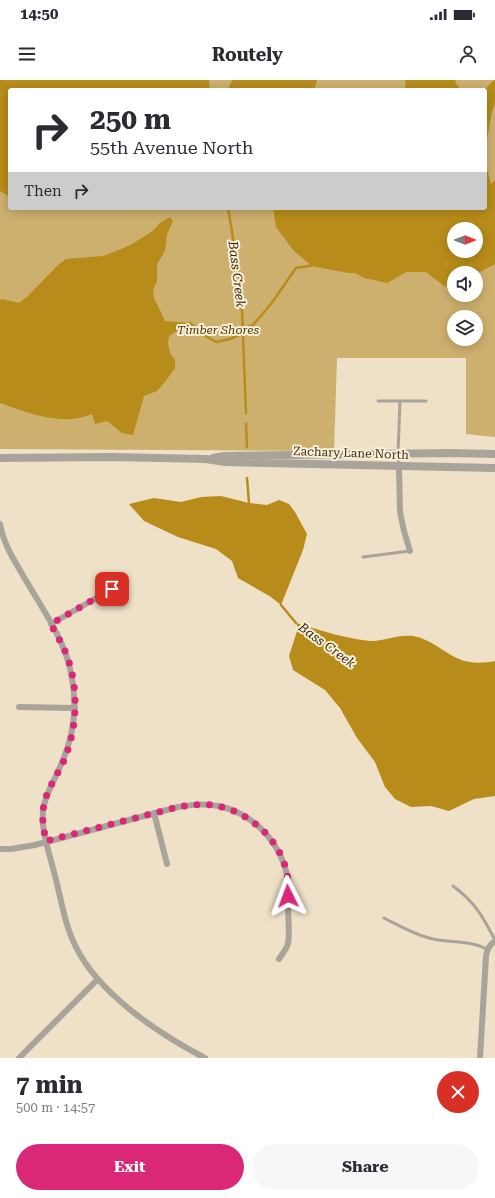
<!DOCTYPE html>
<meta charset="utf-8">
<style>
:root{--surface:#fff;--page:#f7f7f7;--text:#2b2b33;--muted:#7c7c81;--accent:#db2777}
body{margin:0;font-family:"Roboto Serif",serif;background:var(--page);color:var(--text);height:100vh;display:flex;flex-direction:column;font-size:15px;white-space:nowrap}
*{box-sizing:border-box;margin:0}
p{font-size:13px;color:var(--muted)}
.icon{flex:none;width:22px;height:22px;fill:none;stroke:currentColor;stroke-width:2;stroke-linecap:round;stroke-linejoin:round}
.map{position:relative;height:978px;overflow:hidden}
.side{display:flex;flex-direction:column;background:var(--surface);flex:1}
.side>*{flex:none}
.hud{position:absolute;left:8px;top:8px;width:479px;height:122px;border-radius:4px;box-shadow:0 2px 10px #0003;background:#fff;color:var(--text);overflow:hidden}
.needle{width:26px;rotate:90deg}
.tools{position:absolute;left:447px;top:142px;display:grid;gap:8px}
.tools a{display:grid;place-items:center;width:36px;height:36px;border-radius:50%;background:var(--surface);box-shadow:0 2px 10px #0003;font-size:20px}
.pin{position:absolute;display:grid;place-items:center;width:34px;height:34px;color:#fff;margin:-17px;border-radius:8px;box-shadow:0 2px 6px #0006}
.me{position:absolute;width:44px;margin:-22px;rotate:357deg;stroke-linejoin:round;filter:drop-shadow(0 0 3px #0008)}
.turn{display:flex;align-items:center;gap:14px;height:84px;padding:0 16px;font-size:18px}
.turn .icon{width:52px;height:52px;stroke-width:2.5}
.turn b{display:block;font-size:28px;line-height:34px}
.then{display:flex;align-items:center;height:38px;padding:0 16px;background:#0003;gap:8px;font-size:15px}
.round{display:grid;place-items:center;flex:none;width:42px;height:42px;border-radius:21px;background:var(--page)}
.summary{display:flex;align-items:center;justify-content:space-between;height:68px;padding:0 16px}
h1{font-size:24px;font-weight:700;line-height:30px}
.action{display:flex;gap:8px;margin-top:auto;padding:8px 16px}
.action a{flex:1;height:46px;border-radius:24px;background:var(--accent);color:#fff;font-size:16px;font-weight:700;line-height:46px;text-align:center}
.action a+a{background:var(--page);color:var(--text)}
.status{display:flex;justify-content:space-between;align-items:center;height:28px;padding:0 20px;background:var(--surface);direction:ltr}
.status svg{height:11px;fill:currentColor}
header{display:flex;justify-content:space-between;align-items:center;height:52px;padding:0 16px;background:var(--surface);font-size:18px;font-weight:700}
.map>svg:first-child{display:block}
.green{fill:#cdaf6e;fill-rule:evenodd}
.water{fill:#b78c1a;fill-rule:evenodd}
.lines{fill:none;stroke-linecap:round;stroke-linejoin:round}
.stream{stroke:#b78c1a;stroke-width:2.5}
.service{stroke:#a9a499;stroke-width:3}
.minor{stroke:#a9a499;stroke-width:6}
.tertiary{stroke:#a9a499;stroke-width:8}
.route{stroke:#db2777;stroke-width:7;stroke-dasharray:0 12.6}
.labels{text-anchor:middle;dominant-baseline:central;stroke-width:4;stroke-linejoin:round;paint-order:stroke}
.park-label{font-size:12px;font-style:italic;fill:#4b390e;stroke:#fbefd4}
.street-label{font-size:12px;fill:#312c22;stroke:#fbefd4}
.water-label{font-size:13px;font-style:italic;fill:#322918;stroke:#fbefd4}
</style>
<div class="status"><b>14:50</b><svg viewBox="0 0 49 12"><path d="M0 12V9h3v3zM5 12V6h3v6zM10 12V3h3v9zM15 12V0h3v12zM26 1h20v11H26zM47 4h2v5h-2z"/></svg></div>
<header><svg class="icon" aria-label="menu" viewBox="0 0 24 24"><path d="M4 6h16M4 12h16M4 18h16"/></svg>Routely<svg class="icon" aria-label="person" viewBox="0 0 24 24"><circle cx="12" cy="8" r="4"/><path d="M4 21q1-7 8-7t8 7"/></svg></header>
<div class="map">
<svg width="495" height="978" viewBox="0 0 495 978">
<rect width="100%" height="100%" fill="#eee1c8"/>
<!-- green -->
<path class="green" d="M0 0H495V357L466 354V278H337L334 371 0 369ZM10 10H485V128H10ZM454 149H476V171H454ZM454 193H476V215H454ZM454 237H476V259H454Z"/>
<!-- water -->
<path class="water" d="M0 0H209L210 10H10V117L0 111Z
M232 0H317L315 7 311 10H228Z
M405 0H455L456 3 461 10H404L406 4Z
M494 0H495V23L492 32 487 59 486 72V86L491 104 495 100V184L476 194V193H454V204L444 206 426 192H406L387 203 364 198 355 193H348L312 186 294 171 276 147 273 128H485V10H484ZM454 149H476V171H454Z
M170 137 173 141 167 154 165 171 157 184V201L153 210 154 218 165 241 190 243 169 256 168 263 170 273 175 280V288L165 302 157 311 144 316 133 355 122 353 107 341 95 344 92 334C62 347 29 333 0 323V220L2 219 19 223 28 216 58 185 66 179 103 176 121 169 132 164 153 151 160 143Z
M221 416 249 423 267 425 279 420 289 424 295 432 307 454 303 470 281 525 271 517 238 498 232 481 216 469 178 457 144 441 129 424 154 418 181 422 201 417Z
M296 543C320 550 346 559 371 561 383 561 399 554 413 556 431 559 443 572 459 579 470 584 484 583 495 581V716L474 719 449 731 431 726 411 727 395 719 385 707 375 682 357 658 340 628 325 610 293 590 289 576 298 548Z"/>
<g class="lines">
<!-- stream -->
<path class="stream" d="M228 128 241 206 246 333
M188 244 190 243 204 255 216 262 230 259 243 253
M243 249 253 245 271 224 296 188 314 185
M246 344 247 367
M247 398 249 423
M281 525 296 543"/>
<!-- service -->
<path class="service" d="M378 321H426
M399 385 398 374 400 321
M363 477 410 471
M453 806C475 822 483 837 495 860
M384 838C400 846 415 855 433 859 451 863 470 860 487 869"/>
<!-- minor -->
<path class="minor" d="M399 387 400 432 404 451 410 471
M0 444C3 462 12 477 21 492 38 522 65 559 71 593 78 625 74 657 60 687 55 699 47 712 44 725 39 746 49 771 54 792 61 817 64 844 76 867 99 914 159 954 205 978
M51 544 112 509
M19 627 75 628
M154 733 167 784
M0 769H11L35 765 178 727C191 725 204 723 218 726 254 733 281 763 288 799 290 807 288 818 288 826 288 836 290 855 288 863 287 869 282 874 279 879
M19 978 98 899
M480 978 486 876C487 870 489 865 495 861"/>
<!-- tertiary -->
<path class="tertiary" d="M0 378 111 377 206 379 225 382 495 388
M213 378 224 376 451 373 495 374"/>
</g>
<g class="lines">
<!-- route -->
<path class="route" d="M112 509 51 544C55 553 61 561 65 571 79 604 78 645 65 678 59 693 46 710 44 725 41 737 44 750 46 761L178 727C191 725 205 723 218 726 253 734 284 763 288 800 289 805 288 811 288 816"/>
</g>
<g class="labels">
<!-- park labels -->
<g class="park-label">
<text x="218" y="250">Timber Shores</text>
</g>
<!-- street labels -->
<g class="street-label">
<text transform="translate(351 373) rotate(2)">Zachary Lane North</text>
</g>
<!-- water labels -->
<g class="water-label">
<text transform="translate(237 194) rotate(83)">Bass Creek</text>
<text transform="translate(327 565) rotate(36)">Bass Creek</text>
</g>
</g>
</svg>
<div class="tools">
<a><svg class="needle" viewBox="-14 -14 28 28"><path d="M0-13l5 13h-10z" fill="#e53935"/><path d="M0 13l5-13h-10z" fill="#7c7c81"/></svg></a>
<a><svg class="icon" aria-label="sound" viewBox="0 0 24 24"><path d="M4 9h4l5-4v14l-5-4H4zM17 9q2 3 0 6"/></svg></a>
<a><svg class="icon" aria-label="layers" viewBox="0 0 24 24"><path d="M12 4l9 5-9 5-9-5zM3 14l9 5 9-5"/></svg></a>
</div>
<div class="pin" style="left:112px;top:509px;background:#d93025"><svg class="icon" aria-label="arrive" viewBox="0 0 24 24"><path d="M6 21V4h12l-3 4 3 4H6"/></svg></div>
<svg class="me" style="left:288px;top:816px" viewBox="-20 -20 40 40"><path d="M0-17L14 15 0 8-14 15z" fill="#db2777" stroke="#fff" stroke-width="4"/></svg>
<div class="hud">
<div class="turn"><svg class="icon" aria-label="right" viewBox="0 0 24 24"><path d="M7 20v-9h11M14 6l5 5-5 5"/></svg><div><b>250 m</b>55th Avenue North</div></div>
<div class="then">Then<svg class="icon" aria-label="right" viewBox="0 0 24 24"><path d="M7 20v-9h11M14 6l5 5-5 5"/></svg></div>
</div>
</div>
<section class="side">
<div class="summary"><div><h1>7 min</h1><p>500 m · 14:57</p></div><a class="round" style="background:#d93025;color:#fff"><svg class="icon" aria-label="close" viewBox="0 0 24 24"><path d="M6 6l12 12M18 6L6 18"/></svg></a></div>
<div class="action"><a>Exit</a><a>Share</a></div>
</section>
